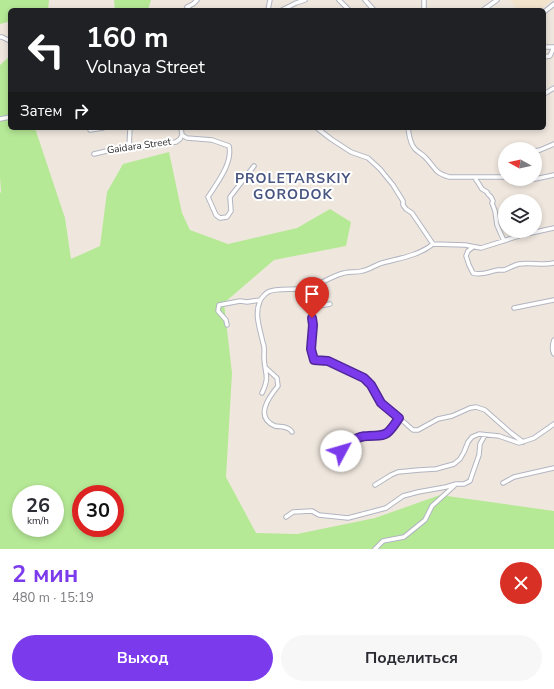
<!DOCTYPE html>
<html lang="ru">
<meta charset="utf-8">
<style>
:root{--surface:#fff;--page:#f7f7f7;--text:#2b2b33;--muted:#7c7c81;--accent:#7c3aed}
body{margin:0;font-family:"Nunito Sans",sans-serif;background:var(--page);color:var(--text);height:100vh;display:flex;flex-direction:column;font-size:15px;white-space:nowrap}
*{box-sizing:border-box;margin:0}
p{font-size:13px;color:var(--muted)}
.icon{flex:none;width:22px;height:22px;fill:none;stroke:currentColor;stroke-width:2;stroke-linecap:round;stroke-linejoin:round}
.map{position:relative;height:549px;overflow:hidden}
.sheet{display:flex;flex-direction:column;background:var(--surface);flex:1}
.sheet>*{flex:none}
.hud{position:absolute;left:8px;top:8px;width:538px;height:122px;border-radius:6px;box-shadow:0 2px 6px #0003;background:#202124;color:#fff;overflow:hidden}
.needle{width:26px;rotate:278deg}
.buttons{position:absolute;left:498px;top:142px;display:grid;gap:8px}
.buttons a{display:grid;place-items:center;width:44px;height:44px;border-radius:50%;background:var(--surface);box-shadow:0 2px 6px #0003;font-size:20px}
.speed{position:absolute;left:12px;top:485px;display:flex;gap:8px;font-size:20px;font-weight:700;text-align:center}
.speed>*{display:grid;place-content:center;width:52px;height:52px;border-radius:50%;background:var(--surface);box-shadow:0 2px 6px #0003;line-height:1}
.speed small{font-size:10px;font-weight:400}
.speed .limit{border:6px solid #d22;background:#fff;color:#111}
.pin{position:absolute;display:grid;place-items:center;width:34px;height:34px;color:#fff;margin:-41px -17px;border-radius:50% 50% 50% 0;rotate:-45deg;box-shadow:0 0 4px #0007}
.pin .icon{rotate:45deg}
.me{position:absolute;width:44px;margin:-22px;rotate:51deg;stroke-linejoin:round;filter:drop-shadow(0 0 3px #0008)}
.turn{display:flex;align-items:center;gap:14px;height:84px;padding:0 12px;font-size:18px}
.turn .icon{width:52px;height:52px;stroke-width:2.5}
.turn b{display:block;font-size:28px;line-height:34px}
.then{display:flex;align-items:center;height:38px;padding:0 12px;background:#0003;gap:8px;font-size:15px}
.round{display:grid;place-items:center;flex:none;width:42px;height:42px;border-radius:21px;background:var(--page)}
.overview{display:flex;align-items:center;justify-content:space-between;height:68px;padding:0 12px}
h1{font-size:24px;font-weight:700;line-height:30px;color:var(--accent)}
.button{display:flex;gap:8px;margin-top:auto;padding:8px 12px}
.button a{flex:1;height:46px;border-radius:24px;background:var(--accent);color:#fff;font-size:16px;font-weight:700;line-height:46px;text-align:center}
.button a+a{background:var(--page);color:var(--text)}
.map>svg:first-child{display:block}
.education{fill:#f1e3cc}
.green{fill:#b6e996;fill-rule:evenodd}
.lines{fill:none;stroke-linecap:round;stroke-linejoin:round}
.minor-casing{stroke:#b2b5c1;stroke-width:5.5}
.minor{stroke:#fff;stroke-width:3.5}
.route-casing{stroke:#51269a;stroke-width:10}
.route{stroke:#7c3aed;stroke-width:7}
.labels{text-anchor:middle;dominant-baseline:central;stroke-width:4;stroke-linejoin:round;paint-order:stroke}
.street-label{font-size:10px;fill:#2c2c2c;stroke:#fff}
.district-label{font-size:14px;font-weight:bold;letter-spacing:1px;fill:#485581;stroke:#fff}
</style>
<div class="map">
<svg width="554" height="549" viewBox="0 0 554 549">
<rect width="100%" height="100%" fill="#efe7de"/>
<!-- education -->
<path class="education" d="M510 0H552L539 10H518Z"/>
<!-- green -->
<path class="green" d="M0 0H49L48 10H10V36L8 22 0 24Z
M114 0H151L148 10H115Z
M10 56V128H35L65 218 71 259 100 246 107 192 123 164 169 152 182 213 190 230 228 244 297 228 330 209 351 222 346 246 274 260 224 303 232 373 226 477 256 533 297 534 375 518 440 495 554 511V549H0V193L1 192 0 177V65ZM21 494H55V528H21ZM81 494H115V528H81Z"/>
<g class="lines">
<!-- minor casing -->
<g class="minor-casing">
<path id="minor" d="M339 0 349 10
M365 0 374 10
M190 10 187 7 193 4 197 0
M268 10 270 0
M282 10 296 3 305 0
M424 10V0
M483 10 497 0
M544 12 554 4
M0 37H2L10 41
M544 47H554
M544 57 550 56 554 47
M544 94 554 88
M0 119 10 117
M181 128 182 135
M317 128 331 139 351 152 368 158 380 169 393 185 403 201V205L406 209 412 213 433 244
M408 128C409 135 410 144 415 149 418 152 422 154 425 157 436 168 433 172 449 177H505
M90 130 103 128
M182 135 187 138 212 140 229 146C233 163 217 183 208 197L216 215 220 218 227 217 231 211 230 197 254 166
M129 148 130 128
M535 151 540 150 554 144
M94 154 111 150 137 148 142 147 176 142 180 139 182 135
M476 177V180L477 181 482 189 487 192 488 194 491 197 493 201 492 203 495 211 497 225 504 241
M524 179H532
M535 179 554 175
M473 247 468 251 466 256 469 265 473 273C482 276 490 271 498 270 501 270 501 270 504 270 510 268 514 265 519 264 531 262 543 266 554 263
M330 304 319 306 314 310 312 318 313 325 311 349 314 360 328 361 364 378 371 385 381 403 388 408 413 430H418L438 419 452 416 470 408 476 407 485 410 511 433 523 442
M514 308 554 300
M227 325 226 320 218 311 219 305 240 301 247 302 260 300
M554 340C552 345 552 350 554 354
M266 368 277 378 278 386C269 397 254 417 275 426 279 427 283 426 287 428 288 428 292 431 292 432
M262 393C270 376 265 375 264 358 264 353 265 347 263 343 260 329 254 314 260 301 261 298 266 293 268 292 277 287 297 291 307 288 320 285 331 276 344 273 350 271 356 273 362 271 369 270 375 265 382 263 400 258 418 256 433 244L465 245 481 248 522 235 554 228
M336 455C343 449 350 440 359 437 365 435 372 436 378 436 388 435 394 425 399 417
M503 483 514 477 554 468
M375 485 391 475 398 472 419 470 436 469 454 464 460 459 464 452 468 442 472 437 479 434 499 436 519 443 534 438 554 424
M286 517 293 512 312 511 319 515 348 518 386 508 403 496 418 492 446 487 456 484H464L470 481 472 475 479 455 480 444 485 435
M375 549 383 541 404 537 425 520 432 506 454 486"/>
</g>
<!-- minor -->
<use href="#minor" class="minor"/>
</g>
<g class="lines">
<!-- route casing -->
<g class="route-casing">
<path id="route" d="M312 318 313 325 311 349 314 360 328 361 364 378 371 385 381 403 399 418C396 422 392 429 387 433 381 437 375 435 368 436 356 436 349 443 341 451"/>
</g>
<!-- route -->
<use href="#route" class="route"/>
</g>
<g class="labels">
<!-- street labels -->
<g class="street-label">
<text transform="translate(139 146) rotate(-8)">Gaidara Street</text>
</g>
<!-- district labels -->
<g class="district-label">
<text x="293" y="178">PROLETARSKIY<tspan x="293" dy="16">GORODOK</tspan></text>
</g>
</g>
</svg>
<div class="buttons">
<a><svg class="needle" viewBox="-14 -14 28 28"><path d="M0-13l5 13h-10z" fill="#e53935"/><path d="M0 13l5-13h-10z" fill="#7c7c81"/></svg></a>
<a><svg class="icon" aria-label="layers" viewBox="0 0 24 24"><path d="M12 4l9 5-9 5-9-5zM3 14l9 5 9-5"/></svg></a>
</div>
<div class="speed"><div>26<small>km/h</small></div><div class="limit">30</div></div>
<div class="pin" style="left:312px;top:318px;background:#d93025"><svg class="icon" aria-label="arrive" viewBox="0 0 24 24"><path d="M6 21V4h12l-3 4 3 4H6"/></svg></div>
<svg class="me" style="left:341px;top:451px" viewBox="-20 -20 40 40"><circle r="19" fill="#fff"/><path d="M0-13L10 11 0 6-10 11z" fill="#7c3aed"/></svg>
<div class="hud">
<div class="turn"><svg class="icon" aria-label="left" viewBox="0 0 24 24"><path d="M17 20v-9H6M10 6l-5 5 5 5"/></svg><div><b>160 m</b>Volnaya Street</div></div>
<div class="then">Затем<svg class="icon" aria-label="right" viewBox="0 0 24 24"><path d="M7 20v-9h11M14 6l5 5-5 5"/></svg></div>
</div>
</div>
<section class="sheet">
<div class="overview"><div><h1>2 мин</h1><p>480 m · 15:19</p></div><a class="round" style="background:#d93025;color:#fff"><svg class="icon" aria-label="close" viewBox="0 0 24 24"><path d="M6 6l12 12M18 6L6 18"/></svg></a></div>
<div class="button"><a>Выход</a><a>Поделиться</a></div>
</section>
